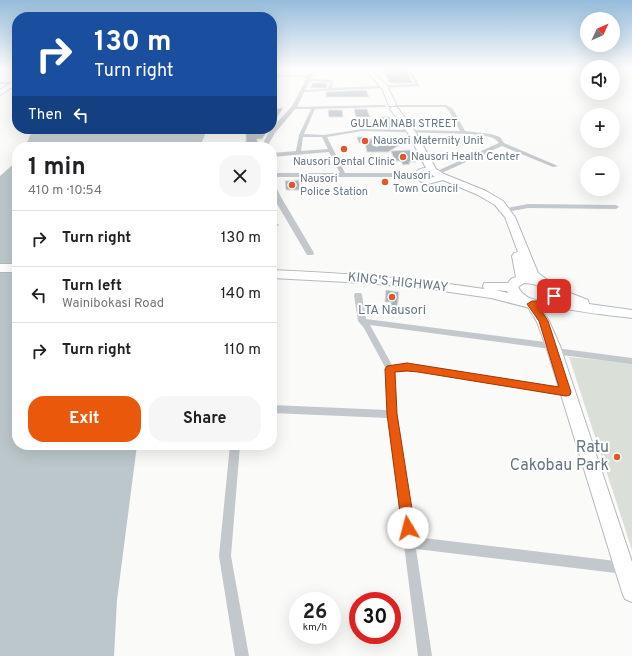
<!DOCTYPE html>
<meta charset="utf-8">
<style>
:root{--surface:#fff;--page:#f6f6f6;--text:#202124;--muted:#757577;--line:#e0e0e0;--accent:#ea580c}
body{margin:0;font-family:Overpass,sans-serif;background:var(--page);color:var(--text);height:100vh;display:flex;flex-direction:column;font-size:15px;white-space:nowrap}
*{box-sizing:border-box;margin:0}
p{font-size:13px;color:var(--muted)}
.icon{flex:none;width:22px;height:22px;fill:none;stroke:currentColor;stroke-width:2;stroke-linecap:round;stroke-linejoin:round}
.map{position:relative;flex:1;overflow:hidden}
.side{position:absolute;left:12px;top:142px;width:265px;height:308px;display:flex;flex-direction:column;background:var(--surface);border-radius:16px;box-shadow:0 4px 16px #0002}
.side>*{flex:none}
.banner{position:absolute;left:12px;top:12px;width:265px;height:122px;border-radius:16px;box-shadow:0 4px 16px #0002;background:#1a4fa0;color:#fff;overflow:hidden}
.needle{width:26px;rotate:46deg}
.buttons{position:absolute;left:580px;top:12px;display:grid;gap:8px}
.buttons a{display:grid;place-items:center;width:40px;height:40px;border-radius:50%;background:var(--surface);box-shadow:0 4px 16px #0002;font-size:20px}
.speed{position:absolute;left:289px;top:592px;display:flex;gap:8px;font-size:20px;font-weight:700;text-align:center}
.speed>*{display:grid;place-content:center;width:52px;height:52px;border-radius:50%;background:var(--surface);box-shadow:0 4px 16px #0002;line-height:1}
.speed small{font-size:10px;font-weight:400}
.speed .limit{border:6px solid #d22;background:#fff;color:#111}
.pin{position:absolute;display:grid;place-items:center;width:34px;height:34px;color:#fff;margin:-17px;border-radius:8px;box-shadow:0 2px 6px #0006}
.me{position:absolute;width:44px;margin:-22px;rotate:352deg;stroke-linejoin:round;filter:drop-shadow(0 0 3px #0008)}
.turn{display:flex;align-items:center;gap:14px;height:84px;padding:0 16px;font-size:18px}
.turn .icon{width:52px;height:52px;stroke-width:2.5}
.turn b{display:block;font-size:28px;line-height:34px}
.then{display:flex;align-items:center;height:38px;padding:0 16px;background:#0003;gap:8px;font-size:15px}
.round{display:grid;place-items:center;flex:none;width:42px;height:42px;border-radius:16px;background:var(--page)}
.headline{display:flex;align-items:center;justify-content:space-between;height:68px;padding:0 16px}
h1{font-size:24px;font-weight:700;line-height:30px}
.button{display:flex;gap:8px;margin-top:auto;padding:8px 16px}
.button a{flex:1;height:46px;border-radius:16px;background:var(--accent);color:#fff;font-size:16px;font-weight:700;line-height:46px;text-align:center}
.button a+a{background:var(--page);color:var(--text)}
ul{padding:0;list-style:none}
li{display:flex;align-items:center;gap:12px;height:56px;padding:0 16px;border-top:1px solid var(--line)}
li div{flex:1}
li b{display:block;font-size:15px}
li em{font-style:normal}
.map>svg:first-child{display:block}
.green{fill:#dadfd7}
.water{fill:#bbc7cb}
.lines{fill:none;stroke-linecap:round;stroke-linejoin:round}
.stream{stroke:#bbc7cb;stroke-width:1.5}
.building{fill:#aab3b9;stroke:#dcdcda}
.secondary-casing{stroke:#b3babf;stroke-width:2}
.primary-casing{stroke:#b5babe;stroke-width:2}
.trunk-casing{stroke:#b4b9bd;stroke-width:2}
.minor{fill:#c3c8cc;fill-rule:evenodd}
.tertiary{fill:#c3c8cc;fill-rule:evenodd}
.secondary{fill:#fff;fill-rule:evenodd}
.primary{fill:#fff;fill-rule:evenodd}
.trunk{fill:#fff;fill-rule:evenodd}
.route{fill:#ea580c;stroke:#983908}
.poi-dot{fill:#e4572e;stroke:#fff;stroke-width:1.5}
.labels{text-anchor:middle;dominant-baseline:central;stroke-width:4;stroke-linejoin:round;paint-order:stroke}
.far-street-label{font-size:11px;fill:#657683;stroke:#fff}
.far-poi-label{font-size:11px;fill:#657683;stroke:#fff;text-anchor:start}
.street-label{font-size:13px;fill:#657683;stroke:#fff}
.poi-label{font-size:13px;fill:#657683;stroke:#fff}
.near-poi-label{font-size:16px;fill:#657683;stroke:#fff;text-anchor:end}
</style>
<div class="map">
<svg width="632" height="656" viewBox="0 0 632 656">
<rect width="100%" height="100%" fill="#fafaf8"/>
<!-- green -->
<path class="green" d="M569 357 632 363V550Z"/>
<!-- water -->
<path class="water" d="M33 129H207L200 147H25Z
M17 161V445H137L117 600 114 656H0V176Z"/>
<g class="lines">
<!-- stream -->
<path class="stream" d="M272 226 278 225"/>
</g>
<!-- building -->
<path class="building" d="M381 68H405L413 83H390Z
M313 83H327V88H310Z
M366 90 369 97H326V92Z
M283 108 272 125V109Z
M354 109H367L370 117H356Z
M328 110H342L343 117H329Z
M380 117H390L395 128H384Z
M246 129H269L262 139H257L258 147H246Z
M357 137H368V139H373L376 147 389 140 401 144 388 152H367L365 143H359Z
M410 150 416 162H409L410 164 403 165 401 161H395L391 151Z
M299 180 300 190H286L285 181Z
M386 290 399 292 397 310 390 309 391 302H385Z"/>
<g class="lines">
<!-- secondary casing -->
<g class="secondary-casing">
<path id="secondary" d="M552 286 588 300 589 304 632 310V318C618 316 551 310 545 301L547 298 551 297 570 302 548 293 546 290 548 287Z"/>
</g>
<!-- primary casing -->
<g class="primary-casing">
<path id="primary" d="M17 79V84L0 95V90Z
M532 300 536 301 549 321 560 346 632 562V602L625 599 622 592 546 346 537 322 526 304 528 301Z"/>
</g>
<!-- trunk casing -->
<g class="trunk-casing">
<path id="trunk" d="M363 68H369L387 86 396 104 395 106H389L382 88Z
M391 107H397L416 133 436 169 444 174 486 191 503 201 515 217 538 273 553 284 561 296 556 304 546 308 534 309 491 298 429 289 366 283 272 278V270C343 273 414 278 484 289L483 286 484 283H508L511 279 516 277 512 256 514 253 518 252 505 217 495 205 478 195 443 180 428 184 420 181 414 175C417 170 420 168 426 168L408 133 390 109ZM425 174H431L435 177 428 178 424 175ZM524 283C534 283 543 286 547 296 538 305 523 297 518 287ZM495 290 507 291 508 293Z
M0 264H17V272H0Z"/>
</g>
<!-- minor -->
<path class="minor" d="M406 68H409L420 86 304 92 302 91 304 90 328 89 330 82 308 81 309 79 333 80 332 88 416 84Z
M272 74 310 76 312 77 310 78 272 76Z
M384 105 386 106 385 107 315 109 304 134 324 135 362 129 460 131 449 111 445 107H397L395 106 397 105H446L453 109 465 131 491 134 500 137 504 143 558 166 553 167 502 146 437 175 434 173 435 172 499 143C494 135 482 136 472 134L362 131 327 137 345 173H410L420 171 423 173 422 174 410 177H272V173H340L329 152 272 157V153L296 151 299 135 311 109H293L291 108V107ZM303 137H322L328 149 301 151Z
M280 200 282 201V203L272 205V201Z
M528 204 616 205 619 207 616 209 528 208 501 213 498 211 501 209Z
M355 293H361L362 295 366 319 553 343 556 344 557 346 556 348 632 358V364L554 354 551 353 550 351 551 349 370 325 392 365 407 364 418 365 566 388 569 389 571 392 569 395 566 396 418 371 407 370 394 372 397 414 415 537 624 562 628 564 630 568 628 572 624 574 416 549 432 656H418L388 418 272 413V405L387 410 386 369 364 328 358 321 354 295Z
M230 445H240L231 556 249 656H235L219 556Z"/>
<!-- tertiary -->
<path class="tertiary" d="M312 68H316L297 107 275 133 267 147H261L270 130 292 106Z
M485 68H505L503 69Z
M0 82H14L16 83 14 84H0Z
M272 183 275 185 281 197 314 253 313 255H307L273 197Z"/>
<!-- secondary -->
<use href="#secondary" class="secondary"/>
<!-- primary -->
<use href="#primary" class="primary"/>
<!-- trunk -->
<use href="#trunk" class="trunk"/>
</g>
<!-- sky -->
<linearGradient id="sky" x2="0" y2="1"><stop stop-color="#96bcdc"/><stop offset="0.43" stop-color="#fdfdfc"/><stop offset="1" stop-color="#fdfdfc" stop-opacity="0"/></linearGradient>
<rect width="632" height="159" fill="url(#sky)"/>
<!-- route -->
<path class="route" d="M554 293 558 296 551 305 539 307 548 321 571 392 570 395 566 396 418 372 407 371 395 372 397 414 415 528 413 532 408 534 404 532 402 528 387 414 385 369 387 366 407 363 559 387 539 321 527 304 532 301H545L550 294Z"/>
<!-- markers -->
<g class="poi-dot">
<circle cx="365" cy="141" r="4"/>
<circle cx="344" cy="149" r="4"/>
<circle cx="403" cy="157" r="4"/>
<circle cx="385" cy="182" r="4"/>
<circle cx="292" cy="185" r="4"/>
<circle cx="392" cy="297" r="4"/>
<circle cx="617" cy="457" r="4"/>
</g>
<g class="labels">
<!-- far-street labels -->
<g class="far-street-label">
<text x="404" y="124">GULAM NABI STREET</text>
</g>
<!-- far-poi labels -->
<g class="far-poi-label">
<text x="373" y="141">Nausori Maternity Unit</text>
<text x="411" y="157">Nausori Health Center</text>
<text x="344" y="162" text-anchor="middle">Nausori Dental Clinic</text>
<text x="393" y="176">Nausori<tspan x="393" dy="13">Town Council</tspan></text>
<text x="300" y="179">Nausori<tspan x="300" dy="13">Police Station</tspan></text>
</g>
<!-- street labels -->
<g class="street-label">
<text transform="translate(398 283) rotate(6)">KING'S HIGHWAY</text>
</g>
<!-- poi labels -->
<g class="poi-label">
<text x="392" y="311">LTA Nausori</text>
</g>
<!-- near-poi labels -->
<g class="near-poi-label">
<text x="609" y="448">Ratu<tspan x="609" dy="18">Cakobau Park</tspan></text>
</g>
</g>
</svg>
<div class="buttons">
<a><svg class="needle" viewBox="-14 -14 28 28"><path d="M0-13l5 13h-10z" fill="#e53935"/><path d="M0 13l5-13h-10z" fill="#757577"/></svg></a>
<a><svg class="icon" aria-label="sound" viewBox="0 0 24 24"><path d="M4 9h4l5-4v14l-5-4H4zM17 9q2 3 0 6"/></svg></a>
<a>+</a>
<a>−</a>
</div>
<div class="speed"><div>26<small>km/h</small></div><div class="limit">30</div></div>
<div class="pin" style="left:554px;top:296px;background:#d93025"><svg class="icon" aria-label="arrive" viewBox="0 0 24 24"><path d="M6 21V4h12l-3 4 3 4H6"/></svg></div>
<svg class="me" style="left:408px;top:528px" viewBox="-20 -20 40 40"><circle r="19" fill="#fff"/><path d="M0-13L10 11 0 6-10 11z" fill="#ea580c"/></svg>
<div class="banner">
<div class="turn"><svg class="icon" aria-label="right" viewBox="0 0 24 24"><path d="M7 20v-9h11M14 6l5 5-5 5"/></svg><div><b>130 m</b>Turn right</div></div>
<div class="then">Then<svg class="icon" aria-label="left" viewBox="0 0 24 24"><path d="M17 20v-9H6M10 6l-5 5 5 5"/></svg></div>
</div>
<section class="side">
<div class="headline"><div><h1>1 min</h1><p>410 m · 10:54</p></div><a class="round"><svg class="icon" aria-label="close" viewBox="0 0 24 24"><path d="M6 6l12 12M18 6L6 18"/></svg></a></div>
<ul>
<li><svg class="icon" aria-label="right" viewBox="0 0 24 24"><path d="M7 20v-9h11M14 6l5 5-5 5"/></svg><div><b>Turn right</b></div><em>130 m</em></li>
<li><svg class="icon" aria-label="left" viewBox="0 0 24 24"><path d="M17 20v-9H6M10 6l-5 5 5 5"/></svg><div><b>Turn left</b><p>Wainibokasi Road</p></div><em>140 m</em></li>
<li><svg class="icon" aria-label="right" viewBox="0 0 24 24"><path d="M7 20v-9h11M14 6l5 5-5 5"/></svg><div><b>Turn right</b></div><em>110 m</em></li>
</ul>
<div class="button"><a>Exit</a><a>Share</a></div>
</section>
</div>
